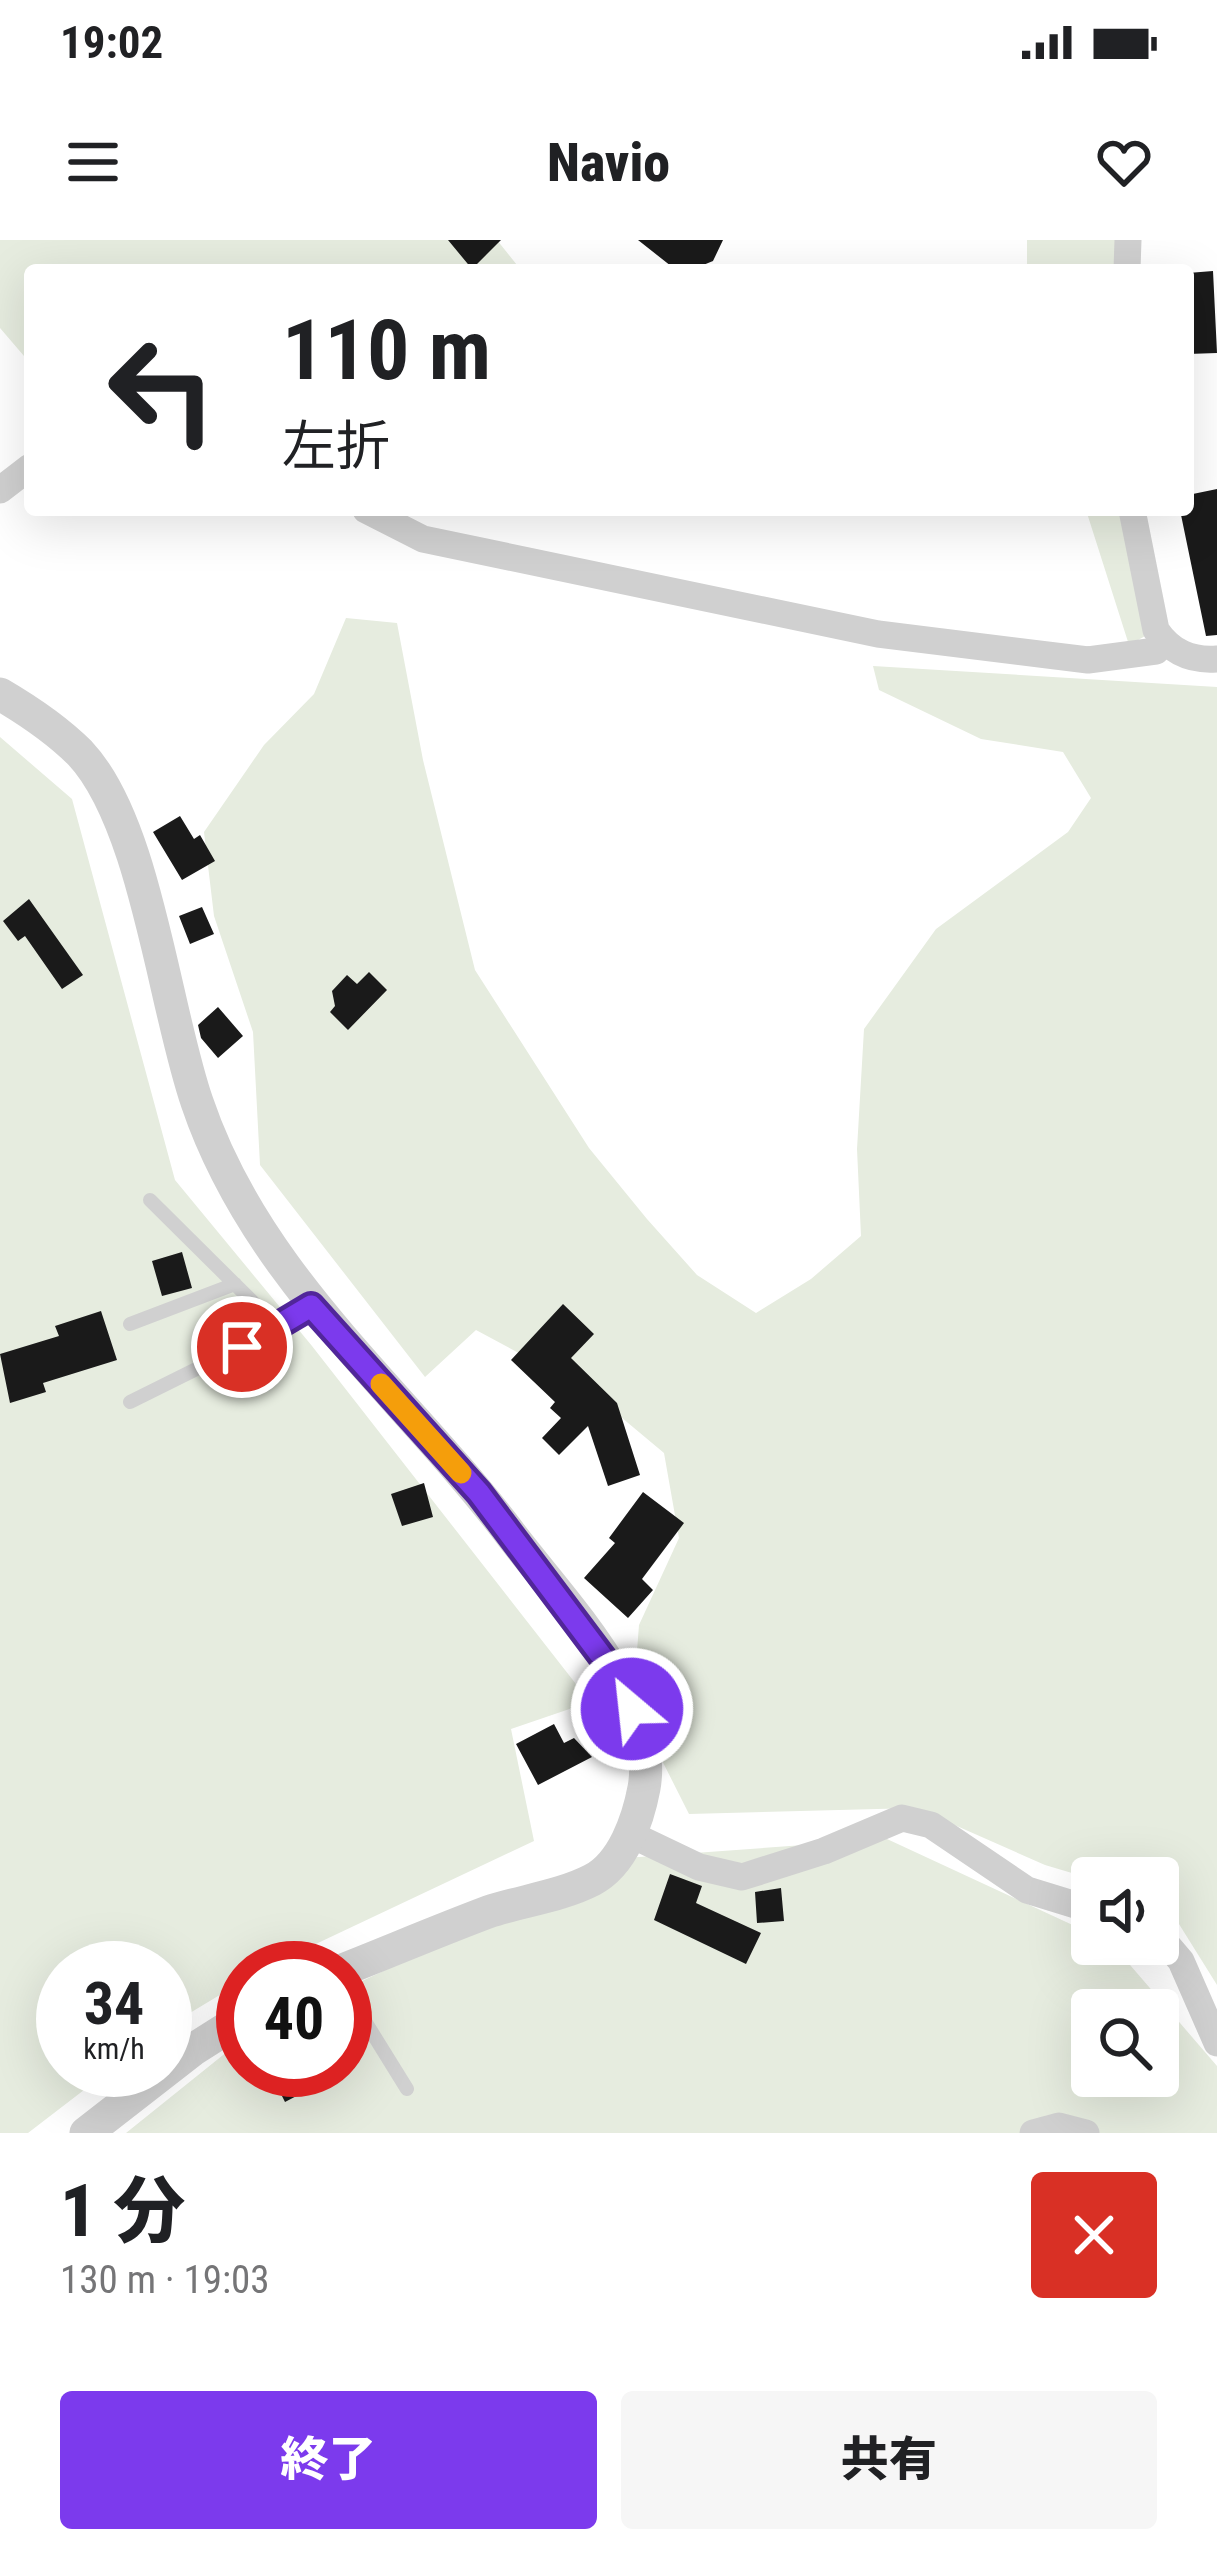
<!DOCTYPE html>
<html lang="ja">
<meta charset="utf-8">
<style>
:root{--surface:#fff;--page:#f6f6f6;--text:#202124;--muted:#757577;--accent:#7c3aed}
body{margin:0;font-family:"Roboto Condensed","Noto Sans JP",sans-serif;background:var(--page);color:var(--text);height:100vh;display:flex;flex-direction:column;font-size:45px;white-space:nowrap}
*{box-sizing:border-box;margin:0}
p{font-size:39px;color:var(--muted)}
.icon{flex:none;width:66px;height:66px;fill:none;stroke:currentColor;stroke-width:2;stroke-linecap:round;stroke-linejoin:round}
.map{position:relative;height:1893px;overflow:hidden}
.side{display:flex;flex-direction:column;background:var(--surface);flex:1}
.side>*{flex:none}
.top-card{position:absolute;left:24px;top:24px;width:1170px;height:252px;border-radius:12px;box-shadow:0 12px 48px #0002;background:#fff;color:var(--text);overflow:hidden}
.controls{position:absolute;left:1071px;top:1617px;display:grid;gap:24px}
.controls a{display:grid;place-items:center;width:108px;height:108px;border-radius:12px;background:var(--surface);box-shadow:0 12px 48px #0002;font-size:60px}
.speed{position:absolute;left:36px;top:1701px;display:flex;gap:24px;font-size:60px;font-weight:700;text-align:center}
.speed>*{display:grid;place-content:center;width:156px;height:156px;border-radius:50%;background:var(--surface);box-shadow:0 12px 48px #0002;line-height:1}
.speed small{font-size:30px;font-weight:400}
.speed .limit{border:18px solid #d22;background:#fff;color:#111}
.pin{position:absolute;display:grid;place-items:center;width:102px;height:102px;color:#fff;margin:-51px;border:6px solid #fff;border-radius:50%;box-shadow:0 3px 12px #0007}
.me{position:absolute;width:132px;margin:-66px;rotate:332deg;stroke-linejoin:round;filter:drop-shadow(0 0 9px #0008)}
.turn{display:flex;align-items:center;gap:42px;height:252px;padding:0 60px;font-size:54px}
.turn .icon{width:156px;height:156px;stroke-width:2.5}
.turn b{display:block;font-size:84px;line-height:102px}
.round{display:grid;place-items:center;flex:none;width:126px;height:126px;border-radius:12px;background:var(--page)}
.headline{display:flex;align-items:center;justify-content:space-between;height:204px;padding:0 60px}
h1{font-size:72px;font-weight:800;line-height:90px}
.cta{display:flex;gap:24px;margin-top:auto;padding:24px 60px}
.cta a{flex:1;height:138px;border-radius:12px;background:var(--accent);color:#fff;font-size:48px;font-weight:800;line-height:138px;text-align:center}
.cta a+a{background:var(--page);color:var(--text)}
.status{display:flex;justify-content:space-between;align-items:center;height:84px;padding:0 60px;background:var(--surface);direction:ltr}
.status svg{height:33px;fill:currentColor}
header{display:flex;justify-content:space-between;align-items:center;height:156px;padding:0 60px;background:var(--surface);font-size:54px;font-weight:800}
.map>svg:first-child{display:block}
.green{fill:#e6ecdf;fill-rule:evenodd}
.building{fill:#1a1a1a}
.lines{fill:none;stroke-linecap:round;stroke-linejoin:round}
.service{stroke:#d0d0d0;stroke-width:14}
.minor{stroke:#d0d0d0;stroke-width:27}
.tertiary{stroke:#d0d0d0;stroke-width:33}
.route-casing{stroke:#51269a;stroke-width:30}
.route{stroke:#7c3aed;stroke-width:21}
.slow{stroke:#f59e0b;stroke-width:21}
</style>
<div class="status"><b>19:02</b><svg viewBox="0 0 49 12"><path d="M0 12V9h3v3zM5 12V6h3v6zM10 12V3h3v9zM15 12V0h3v12zM26 1h20v11H26zM47 4h2v5h-2z"/></svg></div>
<header><svg class="icon" aria-label="menu" viewBox="0 0 24 24"><path d="M4 6h16M4 12h16M4 18h16"/></svg>Navio<svg class="icon" aria-label="heart" viewBox="0 0 24 24"><path d="M12 20l-8-8c-3-5 5-10 8-4 3-6 11-1 8 4z"/></svg></header>
<div class="map">
<svg width="1217" height="1893" viewBox="0 0 1217 1893">
<rect width="100%" height="100%" fill="#fff"/>
<!-- green -->
<path class="green" d="M0 0H497L521 30H30V123L0 88Z
M1027 0H1119V30H1027Z
M1086 270H1120L1147 395 1129 405Z
M346 378 397 383 423 520 475 730 589 908 647 979 697 1035 756 1073 811 1039 861 996 857 909 864 789 936 689 1068 592 1091 558 1063 512 981 499 879 450 873 426 1217 447V1745L1169 1668 1158 1663V1638L1092 1639 1045 1625 916 1568 689 1574 633 1463 639 1385 679 1298 664 1213 591 1152 476 1090 425 1137 260 925 253 792 214 676 204 592 264 505 314 454Z
M0 497 72 559 175 940 312 1106 590 1462 511 1489 534 1601 265 1728H243V1741L165 1788V1728H63V1830H110L28 1893H0Z
M887 1599 1092 1694V1704H1112L1217 1826V1893H126L243 1799V1830H345V1749L625 1618ZM1092 1770H1158V1836H1092Z"/>
<!-- building -->
<path class="building" d="M448 0H501L472 29Z
M638 0H723L713 21 691 30H676Z
M1213 31 1217 113 1188 114V89H1192L1188 33Z
M1217 249V395L1206 396 1180 270H1188V255Z
M180 576 194 599 200 595 215 621 182 640 153 592Z
M29 659 83 735 62 749 25 696 18 701 3 681Z
M202 667 214 694 190 704 179 676Z
M369 732 387 750 348 790 330 772 335 766 332 751 347 735 357 744Z
M218 767 243 796 218 818 201 798 198 785Z
M182 1012 192 1048 162 1056 152 1021Z
M563 1064 594 1094 571 1118 617 1163 640 1235 608 1246 588 1186 559 1215 542 1198 561 1178 550 1168 555 1162 511 1120Z
M101 1071 117 1120 43 1143 46 1152 10 1163 0 1114 59 1096 55 1086Z
M424 1243 433 1277 402 1286 391 1254Z
M643 1252 684 1283 642 1339 653 1350 628 1378 584 1338 615 1303 609 1298Z
M554 1484 564 1503 574 1498 592 1517 538 1545 516 1504Z
M670 1634 702 1646 696 1663 761 1693 746 1724 654 1680Z
M781 1648 784 1681 757 1683 755 1652Z
M269 1830H346L285 1862Z"/>
<g class="lines">
<!-- service -->
<path class="service" d="M150 960 279 1088 311 1066
M130 1084 235 1044
M130 1162 279 1088
M345 1749 407 1849"/>
<!-- minor -->
<path class="minor" d="M1127 30 1128 0
M0 250 30 227
M366 270 423 299 878 394 1088 420 1156 411
M1132 270 1156 390C1171 412 1191 421 1217 419
M632 1595 699 1627 742 1637 824 1611 902 1578 931 1585 1027 1650 1092 1670
M1158 1694 1181 1721 1217 1803
M1033 1893 1059 1886 1086 1893"/>
<!-- tertiary -->
<path class="tertiary" d="M0 454C29 471 56 489 80 513 146 583 164 767 197 862 256 1037 401 1150 509 1292 559 1359 660 1459 644 1548 638 1580 623 1624 592 1640 561 1656 521 1661 488 1672 440 1690 393 1710 345 1729
M86 1893 194 1809 243 1778"/>
</g>
<g class="lines">
<!-- route casing -->
<g class="route-casing">
<path id="route" d="M242 1107 311 1066 479 1253 618 1438 632 1469"/>
</g>
<!-- route -->
<use href="#route" class="route"/>
<!-- slow -->
<path class="slow" d="M381 1144 461 1233"/>
</g>
</svg>
<div class="controls">
<a><svg class="icon" aria-label="sound" viewBox="0 0 24 24"><path d="M4 9h4l5-4v14l-5-4H4zM17 9q2 3 0 6"/></svg></a>
<a><svg class="icon" aria-label="search" viewBox="0 0 24 24"><circle cx="10" cy="10" r="6"/><path d="M15 15l6 6"/></svg></a>
</div>
<div class="speed"><div>34<small>km/h</small></div><div class="limit">40</div></div>
<div class="pin" style="left:242px;top:1107px;background:#d93025"><svg class="icon" aria-label="arrive" viewBox="0 0 24 24"><path d="M6 21V4h12l-3 4 3 4H6"/></svg></div>
<svg class="me" style="left:632px;top:1469px" viewBox="-20 -20 40 40"><circle r="17" fill="#7c3aed" stroke="#fff" stroke-width="3"/><path d="M0-11L8 9 0 5-8 9z" fill="#fff"/></svg>
<div class="top-card">
<div class="turn"><svg class="icon" aria-label="left" viewBox="0 0 24 24"><path d="M17 20v-9H6M10 6l-5 5 5 5"/></svg><div><b>110 m</b>左折</div></div>
</div>
</div>
<section class="side">
<div class="headline"><div><h1>1 分</h1><p>130 m · 19:03</p></div><a class="round" style="background:#d93025;color:#fff"><svg class="icon" aria-label="close" viewBox="0 0 24 24"><path d="M6 6l12 12M18 6L6 18"/></svg></a></div>
<div class="cta"><a>終了</a><a>共有</a></div>
</section>
